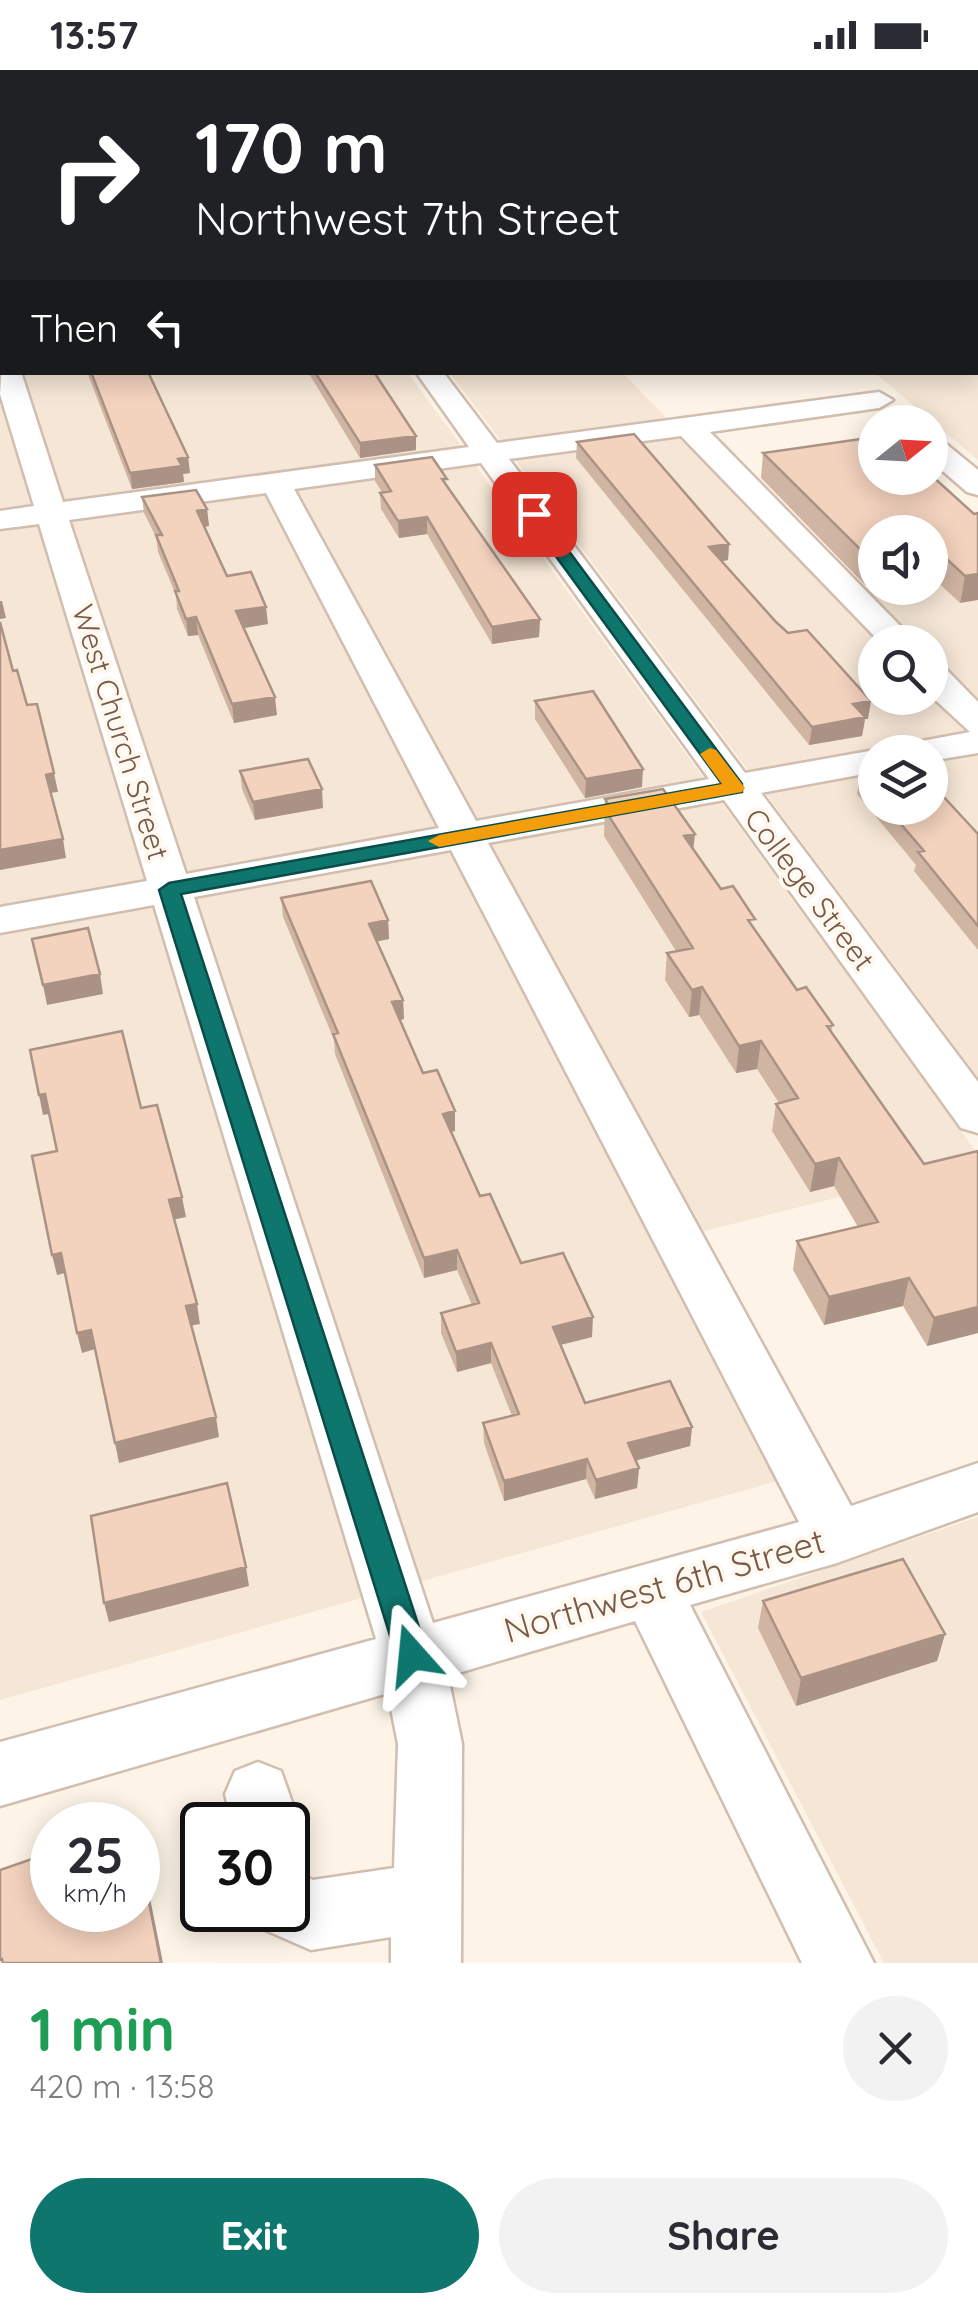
<!DOCTYPE html>
<meta charset="utf-8">
<style>
:root{--surface:#fff;--page:#f2f2f3;--text:#2b2b33;--muted:#7c7c81;--accent:#0f766e}
body{margin:0;font-family:Quicksand,sans-serif;background:var(--page);color:var(--text);height:100vh;display:flex;flex-direction:column;font-size:38px;white-space:nowrap}
*{box-sizing:border-box;margin:0}
p{font-size:32px;color:var(--muted)}
.icon{flex:none;width:55px;height:55px;fill:none;stroke:currentColor;stroke-width:2;stroke-linecap:round;stroke-linejoin:round}
.map{position:relative;height:1893px;overflow:hidden}
.drawer{display:flex;flex-direction:column;background:var(--surface);flex:1}
.drawer>*{flex:none}
.hud{position:absolute;left:0px;top:0px;width:980px;height:305px;box-shadow:0 5px 25px #0003;background:#202124;color:#fff;overflow:hidden}
.needle{width:65px;rotate:72deg}
.controls{position:absolute;left:858px;top:335px;display:grid;gap:20px}
.controls a{display:grid;place-items:center;width:90px;height:90px;border-radius:50%;background:var(--surface);box-shadow:0 5px 25px #0003;font-size:50px}
.speed{position:absolute;left:30px;top:1732px;display:flex;gap:20px;font-size:50px;font-weight:700;text-align:center}
.speed>*{display:grid;place-content:center;width:130px;height:130px;border-radius:50%;background:var(--surface);box-shadow:0 5px 25px #0003;line-height:1}
.speed small{font-size:25px;font-weight:400}
.speed .limit{border:5px solid #111;border-radius:15px;background:#fff;color:#111}
.pin{position:absolute;display:grid;place-items:center;width:85px;height:85px;color:#fff;margin:-42px;border-radius:20px;box-shadow:0 5px 15px #0006}
.me{position:absolute;width:110px;margin:-55px;rotate:342deg;stroke-linejoin:round;filter:drop-shadow(0 0 8px #0008)}
.turn{display:flex;align-items:center;gap:35px;height:210px;padding:0 30px;font-size:45px}
.turn .icon{width:130px;height:130px;stroke-width:2.5}
.turn b{display:block;font-size:70px;line-height:85px}
.then{display:flex;align-items:center;height:95px;padding:0 30px;background:#0003;gap:20px;font-size:38px}
.round{display:grid;place-items:center;flex:none;width:105px;height:105px;border-radius:52px;background:var(--page)}
.headline{display:flex;align-items:center;justify-content:space-between;height:170px;padding:0 30px}
h1{font-size:60px;font-weight:700;line-height:75px;color:#1e9e55}
.cta{display:flex;gap:20px;margin-top:auto;padding:20px 30px}
.cta a{flex:1;height:115px;border-radius:60px;background:var(--accent);color:#fff;font-size:40px;font-weight:700;line-height:115px;text-align:center}
.cta a+a{background:var(--page);color:var(--text)}
.status{display:flex;justify-content:space-between;align-items:center;height:70px;padding:0 50px;background:var(--surface);direction:ltr}
.status svg{height:28px;fill:currentColor}
.map>svg:first-child{display:block}
.residential{fill:#f5e6d5;fill-rule:evenodd}
.lines{fill:none;stroke-linecap:round;stroke-linejoin:round}
.minor-casing{stroke:#d1beaf;stroke-width:5}
.major-casing{stroke:#dcd4d0;stroke-width:60}
.minor{fill:#fff;fill-rule:evenodd}
.major{stroke:#fcd89f;stroke-width:55}
.wall{fill:#d1b5a3}
.shaded-wall{fill:#aa9385}
.building{fill:#f3d2be;stroke:#aa9385;stroke-width:2.5}
.route{fill:#0f766e;stroke:#0a4d48;stroke-width:2.5}
.slow{fill:#f59e0b}
.labels{text-anchor:middle;dominant-baseline:central;stroke-width:8;stroke-linejoin:round;paint-order:stroke}
.street-label{font-size:30px;fill:#775a4a;stroke:#fff8ee}
.near-street-label{font-size:35px;fill:#775a4a;stroke:#fff8ee}
</style>
<div class="status"><b>13:57</b><svg viewBox="0 0 49 12"><path d="M0 12V9h3v3zM5 12V6h3v6zM10 12V3h3v9zM15 12V0h3v12zM26 1h20v11H26zM47 4h2v5h-2z"/></svg></div>
<div class="map">
<svg width="978" height="1893" viewBox="0 0 978 1893">
<rect width="100%" height="100%" fill="#fdf4e7"/>
<!-- residential -->
<path class="residential" d="M978 0V390L875 303 978 302Z
M0 219 2 302 408 303 978 1084V1092L653 1174 781 1410 0 1630Z
M450 303H623L835 523 875 516 930 518V507L978 499V1007ZM875 572H930V628H875ZM875 682H930V738H875Z
M978 1447V1893H884L701 1542Z"/>
<g class="lines">
<!-- minor casing -->
<g class="minor-casing">
<path id="minor" d="M487 0H508L510 2H489Z
M0 206H2V220H0Z
M2 295V302H21L63 432 469 377 416 302H443L497 373 879 322 893 330 879 338 710 362 916 572H880L681 366 509 389 745 703 875 680 887 682H875V702L761 723 978 1012V1063L961 1058 724 730 488 773 851 1436 978 1393V1442L837 1493 690 1535 874 1893H802L635 1551 448 1606 462 1674 461 1893H391V1867L311 1880 263 1859 256 1840H288V1799L313 1810 394 1798 398 1674 388 1623 0 1736V1672L376 1569 154 835 0 863V837L147 811 39 454 0 459V441L34 436 0 324ZM481 393 709 709 476 751 294 419ZM266 423 439 758 186 804 69 450ZM451 780 799 1452 433 1553 194 827Z
M930 366 940 369 978 400V425L967 422 930 390Z
M930 593 943 596 978 632V683L930 691V682H900L906 674 970 662 930 625Z
M258 1692 281 1701 300 1755 288 1779V1755H232L225 1724 235 1701Z"/>
</g>
<!-- major casing -->
<g class="major-casing">
<path id="major" d="M747 2 775 0
M864 2 892 0
M0 111 2 110"/>
</g>
<!-- minor -->
<use href="#minor" class="minor"/>
<!-- major -->
<use href="#major" class="major"/>
</g>
<!-- wall -->
<path class="wall" d="M527 0H719L720 2H530Z
M87 302H148L188 387 190 403 183 404 184 412 132 419Z
M308 302H374L416 380 360 388Z
M577 372 729 474 728 490 722 491 776 552 868 649H865L862 666 809 675 576 388Z
M763 383 974 444 978 443 960 533 930 505V462H875V514L865 515 761 408Z
M375 395 447 416 540 549 539 567 492 574 427 464 399 468 381 439 380 423 382 422 375 411Z
M142 427 207 439 209 456 204 457 227 506 268 554 244 558 277 645 234 653 198 565 188 566 177 539 176 525 158 482 156 467 144 443Z
M535 631 642 717 585 728 535 649Z
M240 701 323 738 255 750 242 719Z
M875 702V738H930L978 764V880L914 801 916 795 857 724 860 705Z
M605 729 693 780 721 819 754 858 797 920 833 955 831 962 924 1094 978 1081V1263L927 1276 903 1236 824 1255 793 1200 797 1171 858 1157 834 1116 810 1122 772 1061 776 1034 779 1033 757 999 736 1003 699 945 689 947 665 910 667 883 676 881 604 766Z
M281 828 388 850 389 869 377 871 403 930 404 949 400 950 423 1003 455 1061 451 1062 480 1126 521 1193 592 1267 560 1275 585 1333 692 1357 690 1376 636 1390 639 1398 637 1418 595 1429 586 1409 504 1431 484 1373 483 1353 512 1346 491 1293 457 1302 441 1263V1243L472 1235 457 1200 424 1208 335 984 334 970 283 847Z
M763 1531 945 1564 937 1591 796 1636 758 1558Z"/>
<!-- shaded-wall -->
<path class="shaded-wall" d="M403 0H446V2H403Z
M965 0H978V11V2H939Z
M416 366V380L360 388V373Z
M188 387 190 403 183 404 184 412 132 419 130 403Z
M207 439 209 456 199 458 197 441Z
M427 447V464L399 468 398 451Z
M729 474 728 490 708 494 709 477Z
M935 478 930 505V479Z
M869 488H875V514L865 515Z
M978 504V530L960 533 965 506Z
M0 531H2L6 548 0 549Z
M266 537 268 554 238 559 236 541Z
M196 547 198 565 188 566 186 549Z
M540 549 539 567 492 574V557Z
M275 627 277 645 234 653 232 634Z
M871 631 868 649H865L862 666 809 675 812 657 853 634Z
M643 699 642 717 585 728 586 709Z
M54 703 58 722 49 723 46 705Z
M322 719 323 738 255 750 253 732Z
M695 764 692 791 684 766Z
M63 769 66 788 0 800V780Z
M388 850 389 869 370 873 369 854Z
M100 904 103 924 47 935 43 915Z
M702 917 699 945 689 947 692 920Z
M403 930 404 949 393 952 392 932Z
M761 971 757 999 736 1003 739 976Z
M45 1024 49 1044 43 1045 39 1025Z
M455 1041V1061L444 1063 443 1044Z
M839 1088 834 1116 810 1122 815 1094Z
M182 1127 186 1147 172 1150 169 1130Z
M457 1180V1200L424 1208V1188Z
M61 1183 65 1203 57 1205 52 1185Z
M909 1208 903 1236 824 1255 829 1227Z
M197 1234 200 1254 189 1256 186 1236Z
M978 1237V1263L927 1276 934 1248Z
M593 1247 592 1267 552 1277 553 1257Z
M91 1260 95 1279 82 1283 77 1263Z
M491 1273V1293L457 1302 456 1282Z
M216 1347 219 1367 119 1393 115 1373Z
M692 1357 690 1376 627 1393 628 1373Z
M587 1389 586 1409 504 1431V1411Z
M639 1398 637 1418 595 1429 596 1410Z
M246 1497 249 1516 109 1552 104 1533Z
M945 1564 937 1591 796 1636 801 1608Z
M138 1772 142 1788 163 1893H160Z"/>
<!-- building -->
<path class="building" d="M0 0H337L339 2H2V28H0Z
M542 0H719L720 2H545Z
M805 0H838L840 2H803Z
M921 0H965L920 2Z
M91 302H148L188 387 178 389 182 396 130 403Z
M315 302H374L416 366 360 373Z
M634 364 729 474 709 477 776 552 788 563 807 560 871 631 853 634 865 647 812 657 577 372Z
M875 367V408H930V404L974 444 978 443V504L965 506 935 478 930 479V462H875V488H869L763 383Z
M432 387 447 409H442L540 549 492 557 427 447 398 451 380 423 391 421 375 395Z
M196 420 207 439 197 441 227 506 251 502 266 537 236 541 275 627 232 634 196 547 186 549 175 521H179L156 465H162L142 427Z
M0 552 13 601 17 600 27 635 37 634 54 703 46 705 63 769 0 780Z
M593 621 643 699 586 709 535 631Z
M308 689 322 719 253 732 240 701Z
M875 702V724L860 705Z
M930 712 978 764V856L918 782 924 781 887 738H930Z
M663 719 695 764 684 766 721 819 733 816 755 849 748 850 797 920 806 917 833 955 827 956 924 1094 978 1081V1237L934 1248 909 1208 829 1227 797 1171 878 1152 839 1088 815 1094 776 1034 798 1028 761 971 739 976 702 917 692 920 667 883 693 878 605 740 611 739 605 729Z
M371 811 388 850 369 854 403 930 392 932 423 1003 437 1000 455 1041 443 1044 480 1126 490 1124 521 1193 563 1183 593 1247 553 1257 585 1333 670 1311 692 1357 628 1373 639 1398 596 1410 587 1389 504 1411 483 1353 519 1344 491 1273 456 1282 441 1243 479 1233 457 1180 424 1188 333 964 338 963 281 828Z
M88 858 100 904 43 915 32 869Z
M122 961 141 1038 157 1035 182 1127 169 1130 197 1234 186 1236 216 1347 115 1373 91 1260 77 1263 61 1183 52 1185 32 1086 57 1081 45 1024 39 1025 30 980Z
M227 1413 246 1497 104 1533 91 1446Z
M903 1489 945 1564 801 1608 763 1531Z
M138 1777 161 1893H3L2 1889 0 1890V1800L52 1782V1840H138Z"/>
<!-- route -->
<path class="route" d="M528 441H539L742 714V722L181 824 428 1585 423 1595 412 1600 401 1595 396 1585 159 820 169 813 722 714 528 448Z"/>
<!-- slow -->
<path class="slow" d="M710 678 716 680 745 718 742 722 439 777 428 771 439 765 722 714 700 684Z"/>
<g class="labels">
<!-- street labels -->
<g class="street-label">
<text transform="translate(121 662) rotate(73)">West Church Street</text>
<text transform="translate(810 819) rotate(53)">College Street</text>
</g>
<!-- near-street labels -->
<g class="near-street-label">
<text transform="translate(664 1515) rotate(-16)">Northwest 6th Street</text>
</g>
</g>
</svg>
<div class="controls">
<a><svg class="needle" viewBox="-14 -14 28 28"><path d="M0-13l5 13h-10z" fill="#e53935"/><path d="M0 13l5-13h-10z" fill="#7c7c81"/></svg></a>
<a><svg class="icon" aria-label="sound" viewBox="0 0 24 24"><path d="M4 9h4l5-4v14l-5-4H4zM17 9q2 3 0 6"/></svg></a>
<a><svg class="icon" aria-label="search" viewBox="0 0 24 24"><circle cx="10" cy="10" r="6"/><path d="M15 15l6 6"/></svg></a>
<a><svg class="icon" aria-label="layers" viewBox="0 0 24 24"><path d="M12 4l9 5-9 5-9-5zM3 14l9 5 9-5"/></svg></a>
</div>
<div class="speed"><div>25<small>km/h</small></div><div class="limit">30</div></div>
<div class="pin" style="left:534px;top:444px;background:#d93025"><svg class="icon" aria-label="arrive" viewBox="0 0 24 24"><path d="M6 21V4h12l-3 4 3 4H6"/></svg></div>
<svg class="me" style="left:412px;top:1585px" viewBox="-20 -20 40 40"><path d="M0-17L14 15 0 8-14 15z" fill="#0f766e" stroke="#fff" stroke-width="4"/></svg>
<div class="hud">
<div class="turn"><svg class="icon" aria-label="right" viewBox="0 0 24 24"><path d="M7 20v-9h11M14 6l5 5-5 5"/></svg><div><b>170 m</b>Northwest 7th Street</div></div>
<div class="then">Then<svg class="icon" aria-label="left" viewBox="0 0 24 24"><path d="M17 20v-9H6M10 6l-5 5 5 5"/></svg></div>
</div>
</div>
<section class="drawer">
<div class="headline"><div><h1>1 min</h1><p>420 m · 13:58</p></div><a class="round"><svg class="icon" aria-label="close" viewBox="0 0 24 24"><path d="M6 6l12 12M18 6L6 18"/></svg></a></div>
<div class="cta"><a>Exit</a><a>Share</a></div>
</section>
